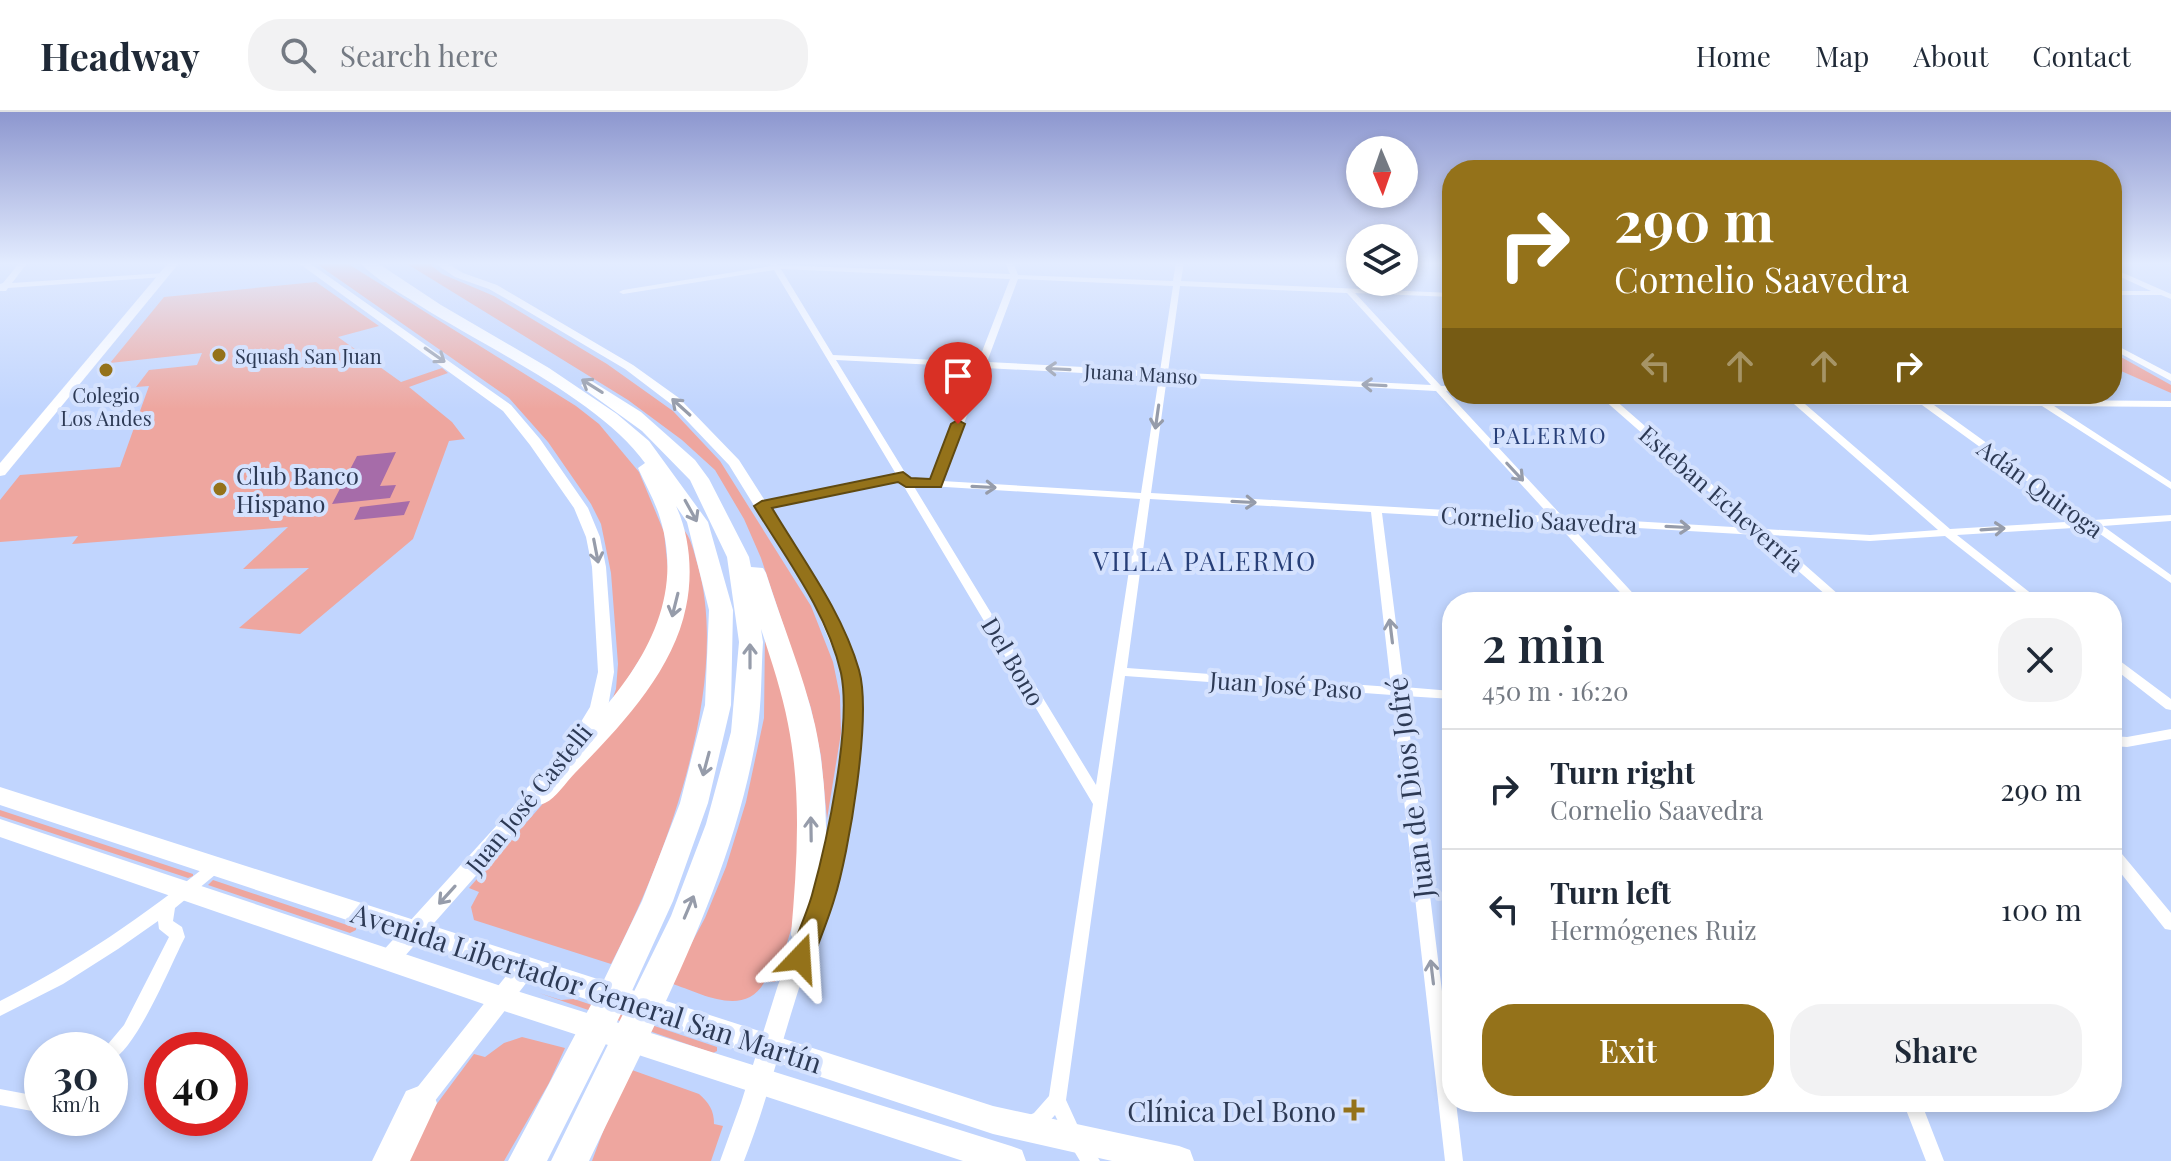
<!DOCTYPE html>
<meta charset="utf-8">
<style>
:root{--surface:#fff;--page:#f2f2f3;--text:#1f2937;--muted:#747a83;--line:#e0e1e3;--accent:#94721a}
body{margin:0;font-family:"Playfair Display",serif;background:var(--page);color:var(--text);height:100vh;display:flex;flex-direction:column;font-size:30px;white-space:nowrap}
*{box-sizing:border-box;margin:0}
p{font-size:26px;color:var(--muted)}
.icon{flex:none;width:44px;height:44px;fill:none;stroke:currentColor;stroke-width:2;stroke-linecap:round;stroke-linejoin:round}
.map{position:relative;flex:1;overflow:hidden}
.panel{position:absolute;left:1442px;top:480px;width:680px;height:520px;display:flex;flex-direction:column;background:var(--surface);border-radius:32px;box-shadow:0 4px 12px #0003}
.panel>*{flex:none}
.banner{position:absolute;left:1442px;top:48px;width:680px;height:244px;border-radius:32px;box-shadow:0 4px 12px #0003;background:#94721a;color:#fff;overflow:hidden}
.needle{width:52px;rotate:178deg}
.tools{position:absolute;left:1346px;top:24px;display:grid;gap:16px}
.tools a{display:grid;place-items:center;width:72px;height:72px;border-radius:50%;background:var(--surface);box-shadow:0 4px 12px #0003;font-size:40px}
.speed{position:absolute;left:24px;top:920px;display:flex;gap:16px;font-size:40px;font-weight:700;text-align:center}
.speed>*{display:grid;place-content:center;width:104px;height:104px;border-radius:50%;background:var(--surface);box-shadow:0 4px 12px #0003;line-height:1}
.speed small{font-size:20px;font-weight:400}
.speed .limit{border:12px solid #d22;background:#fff;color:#111}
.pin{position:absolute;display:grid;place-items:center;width:68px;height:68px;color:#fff;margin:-82px -34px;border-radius:50% 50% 50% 0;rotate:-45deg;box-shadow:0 0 8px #0007}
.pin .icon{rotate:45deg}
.me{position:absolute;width:88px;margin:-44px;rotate:20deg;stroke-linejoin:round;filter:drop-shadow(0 0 6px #0008)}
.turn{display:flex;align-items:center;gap:28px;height:168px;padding:0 40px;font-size:36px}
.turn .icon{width:104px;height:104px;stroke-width:2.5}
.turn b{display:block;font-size:56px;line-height:68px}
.lanes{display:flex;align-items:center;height:76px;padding:0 40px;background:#0003;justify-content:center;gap:40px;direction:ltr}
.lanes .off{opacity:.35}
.round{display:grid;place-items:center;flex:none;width:84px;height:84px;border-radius:32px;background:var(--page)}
.headline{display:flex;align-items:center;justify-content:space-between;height:136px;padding:0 40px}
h1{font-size:48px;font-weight:600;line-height:60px}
.action{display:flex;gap:16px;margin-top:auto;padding:16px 40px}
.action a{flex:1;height:92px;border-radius:32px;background:var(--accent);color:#fff;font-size:32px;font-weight:600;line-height:92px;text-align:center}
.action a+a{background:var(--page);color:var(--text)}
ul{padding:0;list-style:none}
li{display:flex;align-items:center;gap:24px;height:120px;padding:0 40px;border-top:2px solid var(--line)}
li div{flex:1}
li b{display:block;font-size:30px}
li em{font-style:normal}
header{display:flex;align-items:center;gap:48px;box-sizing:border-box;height:112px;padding:0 40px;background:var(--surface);border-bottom:2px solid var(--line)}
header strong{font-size:38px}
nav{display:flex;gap:44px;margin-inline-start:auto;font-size:28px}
.search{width:560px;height:72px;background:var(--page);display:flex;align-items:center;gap:20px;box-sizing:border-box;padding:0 28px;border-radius:32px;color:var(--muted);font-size:30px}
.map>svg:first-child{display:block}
.green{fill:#eea69f}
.water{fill:#a66ca9}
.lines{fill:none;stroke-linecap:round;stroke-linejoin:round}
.minor{fill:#fff;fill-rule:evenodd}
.tertiary{fill:#fff;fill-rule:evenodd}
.secondary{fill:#fff;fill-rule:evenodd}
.primary{fill:#fff;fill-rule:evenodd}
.motorway{fill:#fff;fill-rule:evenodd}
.oneway{stroke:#969caa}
.route{fill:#94721a;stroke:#604a11;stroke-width:2}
.poi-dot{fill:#94721a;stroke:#d5e2fe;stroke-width:3}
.labels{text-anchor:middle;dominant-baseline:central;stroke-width:8;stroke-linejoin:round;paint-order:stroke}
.far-poi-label{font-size:20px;fill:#2d3a55;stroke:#d5e2fe;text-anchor:start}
.far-street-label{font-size:20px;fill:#2d3a55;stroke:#d5e2fe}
.far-neighbourhood-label{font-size:22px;letter-spacing:2px;fill:#273f78;stroke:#d5e2fe}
.poi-label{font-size:24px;fill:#2d3a55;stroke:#d5e2fe;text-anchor:start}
.street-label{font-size:24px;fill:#2d3a55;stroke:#d5e2fe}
.neighbourhood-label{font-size:26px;letter-spacing:2px;fill:#273f78;stroke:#d5e2fe}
.near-street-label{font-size:28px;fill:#2d3a55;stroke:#d5e2fe}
.near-poi-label{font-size:28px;fill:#2d3a55;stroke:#d5e2fe;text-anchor:end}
</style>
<header>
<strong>Headway</strong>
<div class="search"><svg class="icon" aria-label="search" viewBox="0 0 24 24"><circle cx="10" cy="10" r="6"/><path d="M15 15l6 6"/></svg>Search here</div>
<nav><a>Home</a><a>Map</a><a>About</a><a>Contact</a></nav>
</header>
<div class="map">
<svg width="2171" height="1049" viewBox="0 0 2171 1049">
<rect width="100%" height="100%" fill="#c1d5fe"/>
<!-- green -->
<path class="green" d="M314 150H345L576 294 599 312 639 360 664 420 669 467 657 520 610 594 616 577 618 552 611 461 601 412 591 392 548 330 509 286Z
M404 150H427L442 162 494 184 607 252 673 299 720 349 811 494 833 550 840 584 841 621 827 707 821 644 811 596 761 446 744 407 715 358 682 328 628 288Z
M316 170 379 214 338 225 401 270 442 256 448 261 409 275 452 310 465 327 449 329 413 427 300 522 239 516 309 456 243 457 288 415 72 432 78 424 0 430V388L20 363 120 355 149 274 136 275 149 258 197 253 202 241 110 251 164 185Z
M2112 240 2171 273V281L2112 255Z
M682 416C691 424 694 441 698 454 731 572 666 747 611 852L474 808 471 795 479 780 469 776 625 598 652 559Z
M765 521 799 635 798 795 775 870 765 869C745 907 701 881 670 871L705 806 726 755 746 690 764 606Z
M0 698 193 762V764L188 766 0 704Z
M213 768 356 816V818L350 821 208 773Z
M539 881 561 888 574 887 717 935V939L713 941Z
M522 925 565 936 549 971 504 1049H399L430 1001 474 942 485 945 504 931Z
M632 958 699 982C709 991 714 998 714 1012L723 1014 711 1049H592L611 998Z"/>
<!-- water -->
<path class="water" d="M396 340 380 374 396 373 390 386 332 392 357 344Z
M410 389 404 403 354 408 360 395Z"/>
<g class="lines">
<!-- minor -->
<path class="minor" d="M20 150H28L12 171 164 161 168 163 164 165 8 176 6 179H0V172L3 171Z
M769 150H777L778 153 1010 162 1005 150H1013L1018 163 1173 169 1176 150H1184L1181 169 1452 181V185L1355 181 1441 274H1452V280L1446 279 1563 405 1750 416 1603 287 1560 285 1556 282 2033 288 2026 282H2036L2046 288 2171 289V295L2054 294 2171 370V377L2042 294 1934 293 2094 408 2171 403V409L2103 414 2171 463V471L2090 415 1957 423 2042 490H2029L1945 424 1870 429 1771 423 1847 490H1834L1757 423 1569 412 1641 490H1629L1556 411 1382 401 1404 575 1452 579V587L1405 584 1452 959V990H1456L1463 1049H1445L1392 583 1125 564 1066 988 1077 1012 1100 1049H1080L1065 1024 1055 1003 1046 1013 1029 1021 1023 1018 1020 1012 1023 1006 1034 1001 1049 984 1093 692 900 368 762 397 757 394 762 391 896 362 774 158 623 182 619 180 623 178 772 154ZM781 157 1010 167 978 250 833 243ZM1018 167 1173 174 1160 259 987 250ZM1180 174 1347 181 1431 273 1168 260ZM836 248 976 255 932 369 909 367ZM985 256 1159 265 1141 381 942 369ZM1167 265 1436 279 1550 404 1151 381ZM1614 287 1700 291 1794 292 1938 418 1870 423 1763 417ZM1805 292 1922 293 2082 409 1950 417ZM913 373 1140 387 1096 673ZM1150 387 1371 400 1391 575 1127 556Z
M2112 156 2171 182V187L2161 183H2112V179H2151L2112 161Z
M2112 231 2171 262V269L2112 237Z
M2112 545 2116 546 2171 587V598L2166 597 2112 555Z
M2171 617V627L2127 635 2112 634V624L2127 625Z
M2112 734 2117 736 2171 801V818L2165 817 2112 750Z
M216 748 221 750 223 754 221 758 175 796 173 809 182 815 185 825C171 852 136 939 110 949V938H103L124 913 169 825 159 817 158 809 118 837 63 872 0 904V889C76 851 145 803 211 750Z
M0 977 32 983 42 981V997L32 999 0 993Z
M1903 990H1921L1944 1049H1926Z"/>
<!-- tertiary -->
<path class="tertiary" d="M297 150H308L511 293 540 327 588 396 600 425 606 455 614 560 608 595 585 632H573L570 628 590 595 598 560 592 455 586 425 574 396 530 333 503 299Z
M433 150H445L463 161 497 173 633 253 679 286 739 348 829 489 858 559 863 602 853 684 827 800 820 802 813 800 810 794 835 684 845 602 842 559 813 489 729 353 671 292 625 257 517 193 489 177 455 165Z
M543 668 550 670 552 675 550 680 396 854 388 857 380 854 377 848 380 842 536 670Z
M811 806 818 809 821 815C790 891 774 972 744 1049H720L741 991 778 873 804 809Z
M526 846 534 849 537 855 534 861 424 1003 416 1006 408 1003 404 995 408 987 518 849Z"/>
<!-- secondary -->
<path class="secondary" d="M169 150H180L5 363 0 364V351Z"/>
<!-- primary -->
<path class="primary" d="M0 675 993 994 1179 1034 1190 1038 1194 1049H1112L993 1022 0 693Z
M0 707 501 874 1011 1034 1022 1038 1026 1049H963L501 898 0 725Z"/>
<!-- motorway -->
<path class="motorway" d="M359 150H376L441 193 549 256 617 302 649 329 708 410 733 498 731 593 708 691 673 789 625 894 547 1049H508L601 874 642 789 680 691 705 593 709 498 687 410 676 394C690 424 693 462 686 495 673 560 619 616 575 661 566 670 556 686 545 691 538 694 533 692 527 690L523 683 527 676C599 605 695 519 660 406 655 389 645 372 638 356L645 351C600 288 485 235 419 193 399 180 375 167 359 150Z
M590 268 641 300 695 348 709 367 749 445 751 455 763 456 766 461C782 512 803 561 815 613 826 663 827 715 826 766 825 787 828 813 818 832L807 836 796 832 791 823C797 753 802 682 788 612 782 580 771 548 761 517L763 530C761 560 762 591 757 621 732 772 654 912 589 1049H551L671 804 706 712 731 620 739 530 727 445 690 368 642 319 584 277 581 273Z
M419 974 432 979 437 991 410 1049H372L406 979Z"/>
</g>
<!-- one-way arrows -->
<defs><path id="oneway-shaft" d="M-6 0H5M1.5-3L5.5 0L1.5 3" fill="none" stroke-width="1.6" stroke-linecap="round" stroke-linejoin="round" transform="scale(2)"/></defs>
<g class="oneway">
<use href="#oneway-shaft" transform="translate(435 243) rotate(35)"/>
<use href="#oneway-shaft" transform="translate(1058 257) rotate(-177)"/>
<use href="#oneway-shaft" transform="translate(1374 273) rotate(-177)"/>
<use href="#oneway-shaft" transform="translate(592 274) rotate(-148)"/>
<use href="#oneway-shaft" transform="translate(681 295) rotate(-138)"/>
<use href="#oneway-shaft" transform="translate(1157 305) rotate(98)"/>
<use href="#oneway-shaft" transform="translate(1515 360) rotate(47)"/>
<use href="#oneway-shaft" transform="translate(984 375) rotate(3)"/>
<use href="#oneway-shaft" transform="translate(1244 390) rotate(3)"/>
<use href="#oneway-shaft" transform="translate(691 399) rotate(61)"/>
<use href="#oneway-shaft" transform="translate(1678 415) rotate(3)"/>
<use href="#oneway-shaft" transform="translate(1993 417) rotate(-4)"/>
<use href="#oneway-shaft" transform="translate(596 439) rotate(79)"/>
<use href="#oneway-shaft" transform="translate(675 493) rotate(104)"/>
<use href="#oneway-shaft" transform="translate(1391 519) rotate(-97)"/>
<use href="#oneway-shaft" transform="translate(750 544) rotate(-90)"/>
<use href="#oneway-shaft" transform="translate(706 652) rotate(105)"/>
<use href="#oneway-shaft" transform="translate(811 717) rotate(-91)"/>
<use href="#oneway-shaft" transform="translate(447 783) rotate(132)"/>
<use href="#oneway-shaft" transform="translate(689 795) rotate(-67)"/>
<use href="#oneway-shaft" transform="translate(1432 860) rotate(-97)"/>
</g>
<!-- sky -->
<linearGradient id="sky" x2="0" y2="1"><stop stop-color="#8d97cf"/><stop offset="0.51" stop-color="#e3ecff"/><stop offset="1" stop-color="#e3ecff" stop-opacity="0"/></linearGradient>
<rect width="2171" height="297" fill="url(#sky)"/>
<!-- route -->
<path class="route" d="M958 308 965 312 941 375H906L898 370 772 396C803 448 842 499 859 558 872 604 849 741 834 788 828 808 820 827 813 846L809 853 800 856 792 853 788 846C796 825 806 804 812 783 827 729 852 614 841 561 827 500 786 446 754 394L762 389 903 360 911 366 930 367 951 312Z"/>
<!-- markers -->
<g class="poi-dot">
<circle cx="219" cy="243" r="8"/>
<circle cx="106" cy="258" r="8"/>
<circle cx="220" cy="377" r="8"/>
<path d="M1350 986h8v8h8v8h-8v8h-8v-8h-8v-8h8z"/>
</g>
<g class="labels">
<!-- far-poi labels -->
<g class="far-poi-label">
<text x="235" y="243">Squash San Juan</text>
<text x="106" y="282" text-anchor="middle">Colegio<tspan x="106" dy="23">Los Andes</tspan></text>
</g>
<!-- far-street labels -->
<g class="far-street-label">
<text transform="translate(1141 261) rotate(3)">Juana Manso</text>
</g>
<!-- far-neighbourhood labels -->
<g class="far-neighbourhood-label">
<text x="1550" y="323">PALERMO</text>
</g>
<!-- poi labels -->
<g class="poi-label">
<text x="236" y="363">Club Banco<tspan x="236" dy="28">Hispano</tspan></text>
</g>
<!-- street labels -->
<g class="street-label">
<text transform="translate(2041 376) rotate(36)">Adán Quiroga</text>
<text transform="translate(1722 386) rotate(41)">Esteban Echeverría</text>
<text transform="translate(1539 407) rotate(3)">Cornelio Saavedra</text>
<text transform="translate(1014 549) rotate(59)">Del Bono</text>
<text transform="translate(1286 572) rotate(4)">Juan José Paso</text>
<text transform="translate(528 686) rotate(-51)">Juan José Castelli</text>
</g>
<!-- neighbourhood labels -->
<g class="neighbourhood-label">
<text x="1205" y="448">VILLA PALERMO</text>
</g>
<!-- near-street labels -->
<g class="near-street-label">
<text transform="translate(1409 676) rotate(-97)">Juan de Dios Jofré</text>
<text transform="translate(587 875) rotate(18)">Avenida Libertador General San Martín</text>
</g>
<!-- near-poi labels -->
<g class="near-poi-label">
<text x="1336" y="998">Clínica Del Bono</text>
</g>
</g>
</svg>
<div class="tools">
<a><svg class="needle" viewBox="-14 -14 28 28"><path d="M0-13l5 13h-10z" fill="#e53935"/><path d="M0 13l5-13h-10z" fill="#747a83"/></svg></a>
<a><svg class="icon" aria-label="layers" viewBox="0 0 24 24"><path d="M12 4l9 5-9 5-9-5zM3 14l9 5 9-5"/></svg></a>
</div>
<div class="speed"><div>30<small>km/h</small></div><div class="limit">40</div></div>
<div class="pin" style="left:958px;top:312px;background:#d93025"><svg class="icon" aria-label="arrive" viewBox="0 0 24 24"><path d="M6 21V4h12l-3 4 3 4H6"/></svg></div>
<svg class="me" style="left:800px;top:846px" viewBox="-20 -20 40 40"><path d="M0-17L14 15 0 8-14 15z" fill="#94721a" stroke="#fff" stroke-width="4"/></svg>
<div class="banner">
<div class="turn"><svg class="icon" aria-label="right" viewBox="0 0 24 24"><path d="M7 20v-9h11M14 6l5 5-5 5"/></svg><div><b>290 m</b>Cornelio Saavedra</div></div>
<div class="lanes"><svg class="icon off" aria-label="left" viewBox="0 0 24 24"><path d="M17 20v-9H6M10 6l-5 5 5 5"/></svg><svg class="icon off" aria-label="ahead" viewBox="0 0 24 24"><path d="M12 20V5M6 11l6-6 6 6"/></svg><svg class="icon off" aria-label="ahead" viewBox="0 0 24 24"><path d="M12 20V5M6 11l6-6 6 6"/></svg><svg class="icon" aria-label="right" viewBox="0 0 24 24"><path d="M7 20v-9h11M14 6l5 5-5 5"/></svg></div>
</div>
<section class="panel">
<div class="headline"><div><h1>2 min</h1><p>450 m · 16:20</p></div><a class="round"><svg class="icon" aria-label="close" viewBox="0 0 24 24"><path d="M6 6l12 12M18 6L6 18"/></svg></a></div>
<ul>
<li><svg class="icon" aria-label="right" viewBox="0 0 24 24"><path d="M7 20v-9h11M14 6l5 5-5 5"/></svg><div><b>Turn right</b><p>Cornelio Saavedra</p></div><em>290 m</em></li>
<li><svg class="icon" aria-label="left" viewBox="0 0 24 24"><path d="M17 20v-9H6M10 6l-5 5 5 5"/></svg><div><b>Turn left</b><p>Hermógenes Ruiz</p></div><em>100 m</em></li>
</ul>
<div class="action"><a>Exit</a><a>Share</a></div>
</section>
</div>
